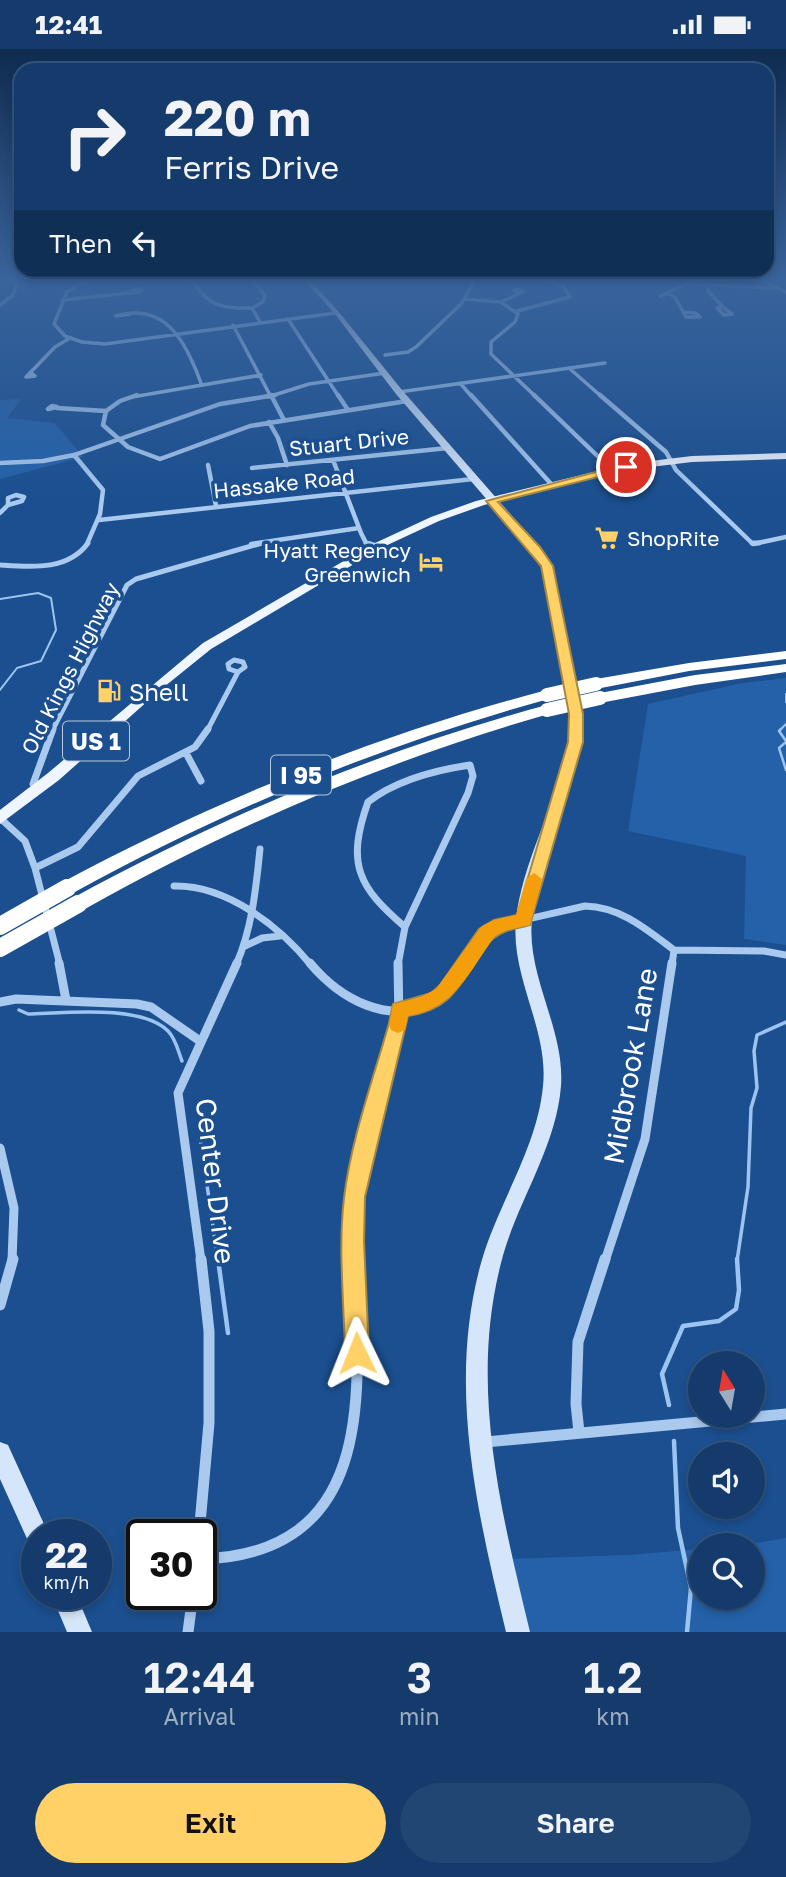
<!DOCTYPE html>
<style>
:root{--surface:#143b6b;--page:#214673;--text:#f1f3f6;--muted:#9dadc1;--line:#33557e;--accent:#ffd166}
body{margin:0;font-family:"Golos Text",sans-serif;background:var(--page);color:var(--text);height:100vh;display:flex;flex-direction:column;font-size:26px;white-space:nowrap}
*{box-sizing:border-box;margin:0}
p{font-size:23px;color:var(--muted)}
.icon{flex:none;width:38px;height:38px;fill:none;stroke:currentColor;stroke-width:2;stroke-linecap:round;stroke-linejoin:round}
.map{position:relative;height:1583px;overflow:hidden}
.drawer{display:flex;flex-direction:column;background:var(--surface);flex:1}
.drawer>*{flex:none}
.top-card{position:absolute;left:14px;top:14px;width:760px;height:214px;border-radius:21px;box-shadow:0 4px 10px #0003,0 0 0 2px var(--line);background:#143b6b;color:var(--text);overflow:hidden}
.needle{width:46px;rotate:349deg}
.fabs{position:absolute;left:688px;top:1302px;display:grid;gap:14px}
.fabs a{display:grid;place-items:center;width:77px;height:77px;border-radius:50%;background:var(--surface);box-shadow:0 4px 10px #0003,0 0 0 2px var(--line);font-size:35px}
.speed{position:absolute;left:21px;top:1470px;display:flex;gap:14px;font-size:35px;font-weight:700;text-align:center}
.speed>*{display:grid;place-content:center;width:91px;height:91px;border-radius:50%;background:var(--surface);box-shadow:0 4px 10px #0003,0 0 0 2px var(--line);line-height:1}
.speed small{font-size:18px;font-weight:400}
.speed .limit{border:4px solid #111;border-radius:10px;background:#fff;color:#111}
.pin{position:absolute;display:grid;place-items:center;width:60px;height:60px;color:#fff;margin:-30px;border:4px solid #fff;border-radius:50%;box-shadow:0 2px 7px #0007}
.me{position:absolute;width:77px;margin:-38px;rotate:358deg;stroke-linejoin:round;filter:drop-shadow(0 0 5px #0008)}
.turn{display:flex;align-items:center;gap:24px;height:147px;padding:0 35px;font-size:32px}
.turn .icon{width:91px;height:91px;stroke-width:2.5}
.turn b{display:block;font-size:49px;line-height:60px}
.then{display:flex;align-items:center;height:66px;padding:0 35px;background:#0003;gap:14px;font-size:26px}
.eta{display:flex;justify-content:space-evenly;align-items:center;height:119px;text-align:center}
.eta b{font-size:42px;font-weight:600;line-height:49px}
.action{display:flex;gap:14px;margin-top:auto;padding:14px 35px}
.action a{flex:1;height:80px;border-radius:42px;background:var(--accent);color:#111;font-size:28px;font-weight:600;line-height:80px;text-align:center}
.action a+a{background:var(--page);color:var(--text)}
.status{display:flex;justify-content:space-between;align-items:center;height:49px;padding:0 35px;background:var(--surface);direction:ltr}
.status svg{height:19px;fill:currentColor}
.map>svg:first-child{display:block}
.green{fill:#2461a8}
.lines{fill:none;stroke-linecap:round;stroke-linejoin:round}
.stream-far3{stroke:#9cc4f0;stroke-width:2}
.stream-far2{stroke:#9cc4f0;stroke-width:2.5}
.stream-far1{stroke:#9cc4f0;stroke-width:3.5}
.stream{stroke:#9cc4f0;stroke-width:4.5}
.street-far5{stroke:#a9c9ee;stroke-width:3.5}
.street-far4{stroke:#a9c9ee;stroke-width:4.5}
.street-far3{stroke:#a9c9ee;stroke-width:5}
.street-far2{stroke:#a9c9ee;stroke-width:7}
.street-far1{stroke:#a9c9ee;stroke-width:9}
.street{stroke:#a9c9ee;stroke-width:11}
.secondary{fill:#d6e6fa;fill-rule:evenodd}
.primary{fill:#f0f6ff;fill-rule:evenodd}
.highway{fill:#fff;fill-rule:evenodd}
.highway-bridge-far1{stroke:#fff;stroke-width:14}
.highway-bridge{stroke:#fff;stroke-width:18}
.route{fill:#ffd166;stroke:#a68842;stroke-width:2}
.slow{fill:#f59e0b}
.labels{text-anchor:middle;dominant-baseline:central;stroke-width:7;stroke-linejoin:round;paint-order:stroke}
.far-street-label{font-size:21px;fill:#fff;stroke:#1b4f8f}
.far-poi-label{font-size:21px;fill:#fff;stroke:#1b4f8f;text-anchor:start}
.shield{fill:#1b4f8f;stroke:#bbcadd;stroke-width:2}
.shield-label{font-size:23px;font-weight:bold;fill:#fff}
.poi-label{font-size:24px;fill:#fff;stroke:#1b4f8f;text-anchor:start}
.near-street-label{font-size:28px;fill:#fff;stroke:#1b4f8f}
</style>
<div class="status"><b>12:41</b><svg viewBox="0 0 49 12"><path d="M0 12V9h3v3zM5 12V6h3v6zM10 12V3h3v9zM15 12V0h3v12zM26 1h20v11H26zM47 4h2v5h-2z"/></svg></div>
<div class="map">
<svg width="786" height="1583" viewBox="0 0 786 1583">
<rect width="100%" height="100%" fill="#1b4f8f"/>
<!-- green -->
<path class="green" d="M21 350 7 369 55 374 83 408 0 430V351Z
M786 629V896L744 890 746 807 628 782 648 655 742 634Z
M786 1489V1583H524L505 1510 628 1506 700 1500V1549H752V1496H744Z"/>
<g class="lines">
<!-- stream-far3 -->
<path class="stream-far3" d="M0 550 38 544 51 549 56 581 41 612 17 619 0 641
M786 645V653
M779 682 786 675"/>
<!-- stream-far2 -->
<path class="stream-far2" d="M781 680 779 682 786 692
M786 693 779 699 786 721"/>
<!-- stream-far1 -->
<path class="stream-far1" d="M19 961 28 965C64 964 141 955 168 982 176 990 178 1002 182 1012
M200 1088 218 1212
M737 1212 748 1138 751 1059 757 1039 754 1002 757 986 786 973"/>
<!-- stream -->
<path class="stream" d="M218 1210 228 1284
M669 1356 662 1325 683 1277 719 1272 736 1260 739 1241 737 1210
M674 1392 678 1479 691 1539 687 1583"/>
<!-- street-far5 -->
<path class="street-far5" d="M86 230 67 243 54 275 65 287 82 293 105 295 335 264
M191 230C209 258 220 259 252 259
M253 230 265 247 263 253 252 259 260 273
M709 236 708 242 723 258
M669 245 675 248 686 268H700L696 264 684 263
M660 247C671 244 677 237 686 235L775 239
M464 250 501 253 518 265 515 273 491 293V305L536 348
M62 251 139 243 142 241 136 240 128 244
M501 253 523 243V241H514L518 245
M0 256 13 246 17 235 12 230
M723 258 732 265 724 266 717 259Z
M517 262 570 248 563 237 543 230
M130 265 116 267C167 252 187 296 201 334
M288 270 339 348
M233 276 271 348
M385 306 408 303 416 298 461 255 476 230
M569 319 602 348
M31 324 35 327 26 328 55 298 70 289
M460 334 472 348
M399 343 605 314
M132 348 261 326
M268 348 309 335 385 324"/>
<!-- street-far4 -->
<path class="street-far4" d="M137 346 120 352 106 362 103 376 128 398 160 410 250 377 407 352
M271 346 284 371
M338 346 348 361
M471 346 552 436
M534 346 611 420
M600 346 666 403 676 421 753 495 786 488
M52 357 57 358 48 360Z
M57 359 106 362
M269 373 278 389 287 416
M74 406 103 441 100 465 87 495
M333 411 361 484 366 494 371 495
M0 414 43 412 74 406 220 355 275 346
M208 416 216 457
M252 419 448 399
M16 446 24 448 22 452 8 456V449Z
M0 464 8 456
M99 471 473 430
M251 495 359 479"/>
<!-- street-far3 -->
<path class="street-far3" d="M366 494 377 497
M752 494H759
M0 516C31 518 68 522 88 494
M234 611 243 613 245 618 238 623 229 620 228 615Z
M52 682 127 536 136 530 262 494
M207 682 238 623"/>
<!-- street-far2 -->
<path class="street-far2" d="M186 704 201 732
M470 716 473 727 468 744 405 878C358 838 346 815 368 753 395 732 436 721 470 716Z
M39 739 33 735 53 680
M0 769 25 792 35 819 60 916
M35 819 78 798 138 727 195 698 208 680
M174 837C227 836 279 877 311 916
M245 897 262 889 280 887
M674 901 764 902 786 906
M236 916C252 880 256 839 260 800
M398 916 405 878
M461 916 479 891 497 877 585 857C621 858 646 880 674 901
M672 916 674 901"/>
<!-- street-far1 -->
<path class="street-far1" d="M59 914 66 951
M310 914C338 948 392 981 435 949 447 940 455 927 462 914
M0 953 16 950 137 955 151 958 200 992
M0 1099 14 1159 12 1212
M201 1212 178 1044 237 914
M353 1212V1168L358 1130 399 972 398 914
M605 1212 645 1090 672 914"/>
<!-- street -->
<path class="street" d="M0 1256 13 1210
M579 1383 576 1355 578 1293 605 1210
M485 1393 786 1365
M199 1486 209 1374V1282L201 1210
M201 1510C379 1505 360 1338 353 1210
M188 1583 193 1545"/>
<!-- secondary -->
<path class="secondary" d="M303 230H309L338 262 402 341 540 499 552 517C559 544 563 571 569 598 575 632 588 666 580 701 568 758 537 811 532 870 526 928 565 979 561 1037 556 1100 516 1154 501 1214 469 1338 501 1462 530 1583H506C477 1462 447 1337 481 1214 498 1154 537 1100 543 1037 549 980 510 928 516 870 523 811 555 759 567 701 575 667 564 632 557 598 552 571 549 544 542 517L532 503 396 345 335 265Z
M756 230H763L786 241V245Z
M0 1393 8 1396 49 1486H37V1498L29 1494 0 1430Z
M51 1545H76L92 1583H67Z"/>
<!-- primary -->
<path class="primary" d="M786 404V410L692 413 626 421 484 456 439 472 381 499 211 600 159 642 59 731 0 775V761L48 724 203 594 373 495 431 468 476 452 626 415 692 407Z"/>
<!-- highway -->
<path class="highway" d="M786 602V610L689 622 596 640 589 635 596 630 689 614Z
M786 615V623L695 636 600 654 592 649 600 644 695 626Z
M547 641 552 643 554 646 552 649C384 695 226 760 73 844H61L58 839 61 834C216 751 376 686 547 641Z
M547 656 552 658 555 661 552 664C388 711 234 776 85 860L78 862 71 860 69 855 71 850C223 767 380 701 547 656Z"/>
<!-- highway-bridge-far1 -->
<path class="highway-bridge-far1" d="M547 646 596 635
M547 661 600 649"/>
<!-- highway-bridge -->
<path class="highway-bridge" d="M0 877 67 839
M0 899 78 855"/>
</g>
<!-- sky -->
<linearGradient id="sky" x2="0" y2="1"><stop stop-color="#0f2b4f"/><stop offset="0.51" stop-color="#39639b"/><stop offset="1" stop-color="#39639b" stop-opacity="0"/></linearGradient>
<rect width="786" height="451" fill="url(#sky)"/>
<!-- route -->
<path class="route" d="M626 415 631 418 630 420 498 453 540 498 553 517 583 665V693L530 876C517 880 505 880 494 889 487 894 482 903 477 911 457 941 448 961 408 967L365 1148 364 1192 369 1304 365 1313 357 1316 349 1313 345 1304C344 1253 338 1200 344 1149 351 1090 373 1031 389 974L393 955 431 944 440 936 479 880 494 871 517 866 568 693 569 665 541 517 486 452Z"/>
<!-- slow -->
<path class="slow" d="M534 824 542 830 530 876 504 882 495 887C469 923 455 959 408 967L405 981 398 984 391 981 389 976 393 955 419 949 436 940 482 877 494 871 516 866 526 830Z"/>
<!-- icons -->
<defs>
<g id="supermarket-bare" transform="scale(1.89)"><path d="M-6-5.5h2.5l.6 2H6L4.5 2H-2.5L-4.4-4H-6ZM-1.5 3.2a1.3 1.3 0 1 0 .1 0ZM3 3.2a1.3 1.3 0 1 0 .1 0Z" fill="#ffd166" stroke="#1b4f8f" stroke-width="2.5" paint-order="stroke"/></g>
<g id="hotel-bare" transform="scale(1.89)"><path d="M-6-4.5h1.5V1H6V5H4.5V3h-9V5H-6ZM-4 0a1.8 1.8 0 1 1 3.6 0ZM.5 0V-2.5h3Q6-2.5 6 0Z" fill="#ffd166" stroke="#1b4f8f" stroke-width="2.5" paint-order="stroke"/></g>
<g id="fuel-bare" transform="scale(1.89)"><path d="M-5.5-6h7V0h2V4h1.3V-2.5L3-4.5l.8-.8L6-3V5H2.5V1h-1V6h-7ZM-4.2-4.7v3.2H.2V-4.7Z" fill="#ffd166" stroke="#1b4f8f" stroke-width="2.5" paint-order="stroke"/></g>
</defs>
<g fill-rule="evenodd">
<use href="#supermarket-bare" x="607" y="489"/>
<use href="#hotel-bare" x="431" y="513"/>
<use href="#fuel-bare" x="109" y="642"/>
</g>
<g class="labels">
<!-- far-street labels -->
<g class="far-street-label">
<text transform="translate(349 393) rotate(-6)">Stuart Drive</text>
<text transform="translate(284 434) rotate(-6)">Hassake Road</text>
<text transform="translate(70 619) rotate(-63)">Old Kings Highway</text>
</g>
<!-- far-poi labels -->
<g class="far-poi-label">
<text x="627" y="489">ShopRite</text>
<text x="411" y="501" text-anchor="end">Hyatt Regency<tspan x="411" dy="24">Greenwich</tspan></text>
</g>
<!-- shield labels -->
<g class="shield">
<rect x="63" y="672.5" width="66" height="39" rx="5"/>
<rect x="271" y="706.5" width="60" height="39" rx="5"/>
</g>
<g class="shield-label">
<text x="96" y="692">US 1</text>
<text x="301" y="726">I 95</text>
</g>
<!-- poi labels -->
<g class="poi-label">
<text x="129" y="642">Shell</text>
</g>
<!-- near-street labels -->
<g class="near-street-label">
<text transform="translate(630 1017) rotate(-80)">Midbrook Lane</text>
<text transform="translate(216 1132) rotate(83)">Center Drive</text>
</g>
</g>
</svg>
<div class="fabs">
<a><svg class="needle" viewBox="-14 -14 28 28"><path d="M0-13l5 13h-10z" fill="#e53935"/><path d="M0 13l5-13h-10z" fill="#9dadc1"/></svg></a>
<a><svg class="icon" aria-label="sound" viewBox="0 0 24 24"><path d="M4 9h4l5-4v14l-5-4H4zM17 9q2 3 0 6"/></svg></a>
<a><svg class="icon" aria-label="search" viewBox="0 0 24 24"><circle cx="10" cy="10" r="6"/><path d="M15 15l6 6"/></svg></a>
</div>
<div class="speed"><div>22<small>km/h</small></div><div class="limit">30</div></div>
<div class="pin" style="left:626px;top:418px;background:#d93025"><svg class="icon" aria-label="arrive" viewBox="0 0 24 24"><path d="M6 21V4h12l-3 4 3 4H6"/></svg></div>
<svg class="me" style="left:357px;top:1304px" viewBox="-20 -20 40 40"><path d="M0-17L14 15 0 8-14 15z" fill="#ffd166" stroke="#fff" stroke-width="4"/></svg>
<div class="top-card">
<div class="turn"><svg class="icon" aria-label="right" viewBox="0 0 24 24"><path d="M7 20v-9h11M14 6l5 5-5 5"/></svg><div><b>220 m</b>Ferris Drive</div></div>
<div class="then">Then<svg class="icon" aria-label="left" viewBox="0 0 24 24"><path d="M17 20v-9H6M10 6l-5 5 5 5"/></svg></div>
</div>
</div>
<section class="drawer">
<div class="eta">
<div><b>12:44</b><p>Arrival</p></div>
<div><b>3</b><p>min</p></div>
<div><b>1.2</b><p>km</p></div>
</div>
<div class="action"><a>Exit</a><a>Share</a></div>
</section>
